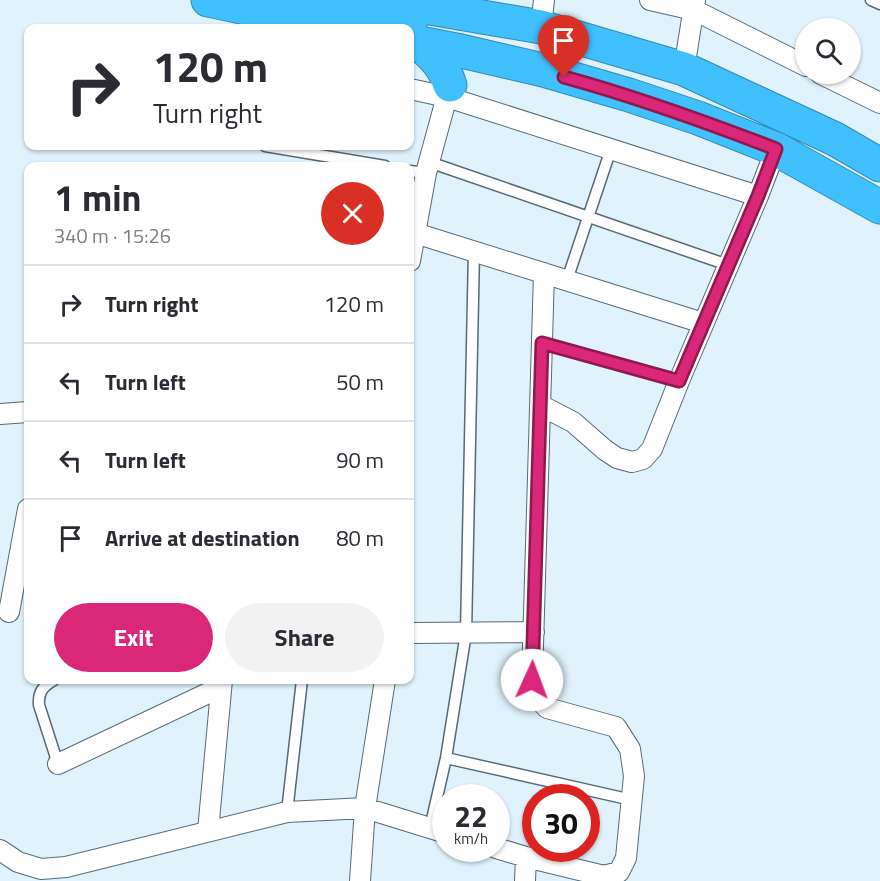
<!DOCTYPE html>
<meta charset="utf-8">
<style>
:root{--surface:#fff;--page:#f2f2f3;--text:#2b2b33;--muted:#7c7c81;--line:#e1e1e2;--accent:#db2777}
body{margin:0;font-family:"Titillium Web",sans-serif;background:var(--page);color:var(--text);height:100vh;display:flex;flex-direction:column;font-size:22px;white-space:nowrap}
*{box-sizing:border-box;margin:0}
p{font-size:20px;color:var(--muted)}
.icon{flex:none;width:33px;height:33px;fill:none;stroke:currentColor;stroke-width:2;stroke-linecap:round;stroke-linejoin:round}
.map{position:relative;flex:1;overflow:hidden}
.panel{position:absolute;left:24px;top:162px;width:390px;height:522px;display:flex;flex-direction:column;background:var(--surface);border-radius:12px;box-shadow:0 2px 4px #0004}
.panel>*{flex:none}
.top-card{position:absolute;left:24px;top:24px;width:390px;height:126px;border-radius:12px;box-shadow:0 2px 4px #0004;background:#fff;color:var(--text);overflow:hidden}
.buttons{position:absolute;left:795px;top:18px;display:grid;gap:12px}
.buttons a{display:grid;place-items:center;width:66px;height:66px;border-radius:50%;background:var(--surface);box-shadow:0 2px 4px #0004;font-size:30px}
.speed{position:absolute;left:432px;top:784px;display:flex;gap:12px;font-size:30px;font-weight:700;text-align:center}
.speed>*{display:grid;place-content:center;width:78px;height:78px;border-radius:50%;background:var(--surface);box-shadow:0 2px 4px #0004;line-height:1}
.speed small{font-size:15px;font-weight:400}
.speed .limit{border:9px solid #d22;background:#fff;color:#111}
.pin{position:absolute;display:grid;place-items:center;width:51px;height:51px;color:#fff;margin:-62px -26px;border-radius:50% 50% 50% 0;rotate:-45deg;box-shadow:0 0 6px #0007}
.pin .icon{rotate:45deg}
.me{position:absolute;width:66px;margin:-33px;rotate:2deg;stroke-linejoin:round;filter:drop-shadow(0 0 4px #0008)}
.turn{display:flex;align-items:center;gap:21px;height:126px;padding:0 30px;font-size:27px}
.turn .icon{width:78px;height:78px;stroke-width:2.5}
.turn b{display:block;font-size:42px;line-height:51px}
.round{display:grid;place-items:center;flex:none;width:63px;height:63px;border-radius:32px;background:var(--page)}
.overview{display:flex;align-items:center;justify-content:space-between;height:102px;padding:0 30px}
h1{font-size:36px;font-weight:700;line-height:45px}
.primary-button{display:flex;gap:12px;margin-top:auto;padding:12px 30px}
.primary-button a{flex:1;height:69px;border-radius:36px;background:var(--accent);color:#fff;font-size:24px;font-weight:700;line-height:69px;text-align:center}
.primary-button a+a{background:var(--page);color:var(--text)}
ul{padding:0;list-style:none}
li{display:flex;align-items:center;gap:18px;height:78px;padding:0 30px;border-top:2px solid var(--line)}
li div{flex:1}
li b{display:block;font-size:22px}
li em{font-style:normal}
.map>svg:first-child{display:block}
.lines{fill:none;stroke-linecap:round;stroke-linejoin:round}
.lane-casing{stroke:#566975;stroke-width:13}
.street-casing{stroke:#566975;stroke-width:22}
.highway-casing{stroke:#338ab3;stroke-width:35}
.lane{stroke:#fff;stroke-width:10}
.street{stroke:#fff;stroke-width:20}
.highway{stroke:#40c1fe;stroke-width:33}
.route-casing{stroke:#8e194d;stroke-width:15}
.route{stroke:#db2777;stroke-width:10}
</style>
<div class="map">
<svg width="880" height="881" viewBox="0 0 880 881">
<rect width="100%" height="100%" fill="#e0f2fc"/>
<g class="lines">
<!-- lane casing -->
<g class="lane-casing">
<path id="lane" d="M871 0 880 4
M265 146 385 166
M429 162 728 265
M410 171 426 173
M567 280 611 149
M542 343 679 381
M54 680C43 686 38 692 39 705L58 764
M446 758 632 800
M287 812 302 680
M430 828 446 758 466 633 474 251"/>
</g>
<!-- street casing -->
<g class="street-casing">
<path id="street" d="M650 0 694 10 806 66
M541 27 544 0
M684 69 695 0
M821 74 880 103
M410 89 447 97 758 196
M415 233 703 323
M410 261 426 173 450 85
M540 405 573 422 605 450 617 458 632 462 643 459 652 449 679 381 758 196 776 149
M0 414 28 412
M9 612 28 509
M410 633 534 632
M58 764 221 687
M208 831 222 680
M496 848 526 857 604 876 619 872 626 858 634 776 630 749 616 727 547 708 538 698 532 680 544 273
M0 850 18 862 41 869 66 867 287 812 365 808 446 833
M360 881 365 808 385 680
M525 881 526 857"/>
</g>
<!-- highway casing -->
<g class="highway-casing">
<path id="highway" d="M208 0 312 22
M288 0 410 24
M383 0 541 27 684 69 835 139 880 165
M410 41 461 51 543 70 629 95 698 118 776 149 880 207
M418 43C433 55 444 66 450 85"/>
</g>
<!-- lane -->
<use href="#lane" class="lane"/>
<!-- street -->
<use href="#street" class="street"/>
<!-- highway -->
<use href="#highway" class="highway"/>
</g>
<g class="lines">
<!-- route casing -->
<g class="route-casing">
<path id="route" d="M532 680 542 343 679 381 758 196 776 149C706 122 637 97 564 77"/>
</g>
<!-- route -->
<use href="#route" class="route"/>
</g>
</svg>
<div class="buttons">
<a><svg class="icon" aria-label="search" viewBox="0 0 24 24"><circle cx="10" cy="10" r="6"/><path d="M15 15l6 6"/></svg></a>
</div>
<div class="speed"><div>22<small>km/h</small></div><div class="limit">30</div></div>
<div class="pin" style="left:564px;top:77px;background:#d93025"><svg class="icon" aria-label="arrive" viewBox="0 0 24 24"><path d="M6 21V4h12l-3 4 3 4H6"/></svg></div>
<svg class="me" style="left:532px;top:680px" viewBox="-20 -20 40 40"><circle r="19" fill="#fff"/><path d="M0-13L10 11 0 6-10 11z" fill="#db2777"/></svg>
<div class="top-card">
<div class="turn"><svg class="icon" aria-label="right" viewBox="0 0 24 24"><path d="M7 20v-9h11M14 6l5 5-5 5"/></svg><div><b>120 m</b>Turn right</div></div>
</div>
<section class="panel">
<div class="overview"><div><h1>1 min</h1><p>340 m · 15:26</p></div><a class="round" style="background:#d93025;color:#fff"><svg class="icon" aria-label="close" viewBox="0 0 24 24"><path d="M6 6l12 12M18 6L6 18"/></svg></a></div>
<ul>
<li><svg class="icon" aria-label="right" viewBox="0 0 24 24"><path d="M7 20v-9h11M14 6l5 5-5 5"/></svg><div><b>Turn right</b></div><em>120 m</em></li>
<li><svg class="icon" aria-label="left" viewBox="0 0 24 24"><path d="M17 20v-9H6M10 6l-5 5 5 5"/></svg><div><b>Turn left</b></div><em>50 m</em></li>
<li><svg class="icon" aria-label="left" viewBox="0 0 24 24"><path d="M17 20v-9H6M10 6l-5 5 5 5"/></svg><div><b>Turn left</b></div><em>90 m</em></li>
<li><svg class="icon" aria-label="arrive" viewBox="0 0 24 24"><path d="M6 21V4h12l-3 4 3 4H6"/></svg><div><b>Arrive at destination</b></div><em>80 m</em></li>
</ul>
<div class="primary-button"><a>Exit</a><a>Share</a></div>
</section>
</div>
